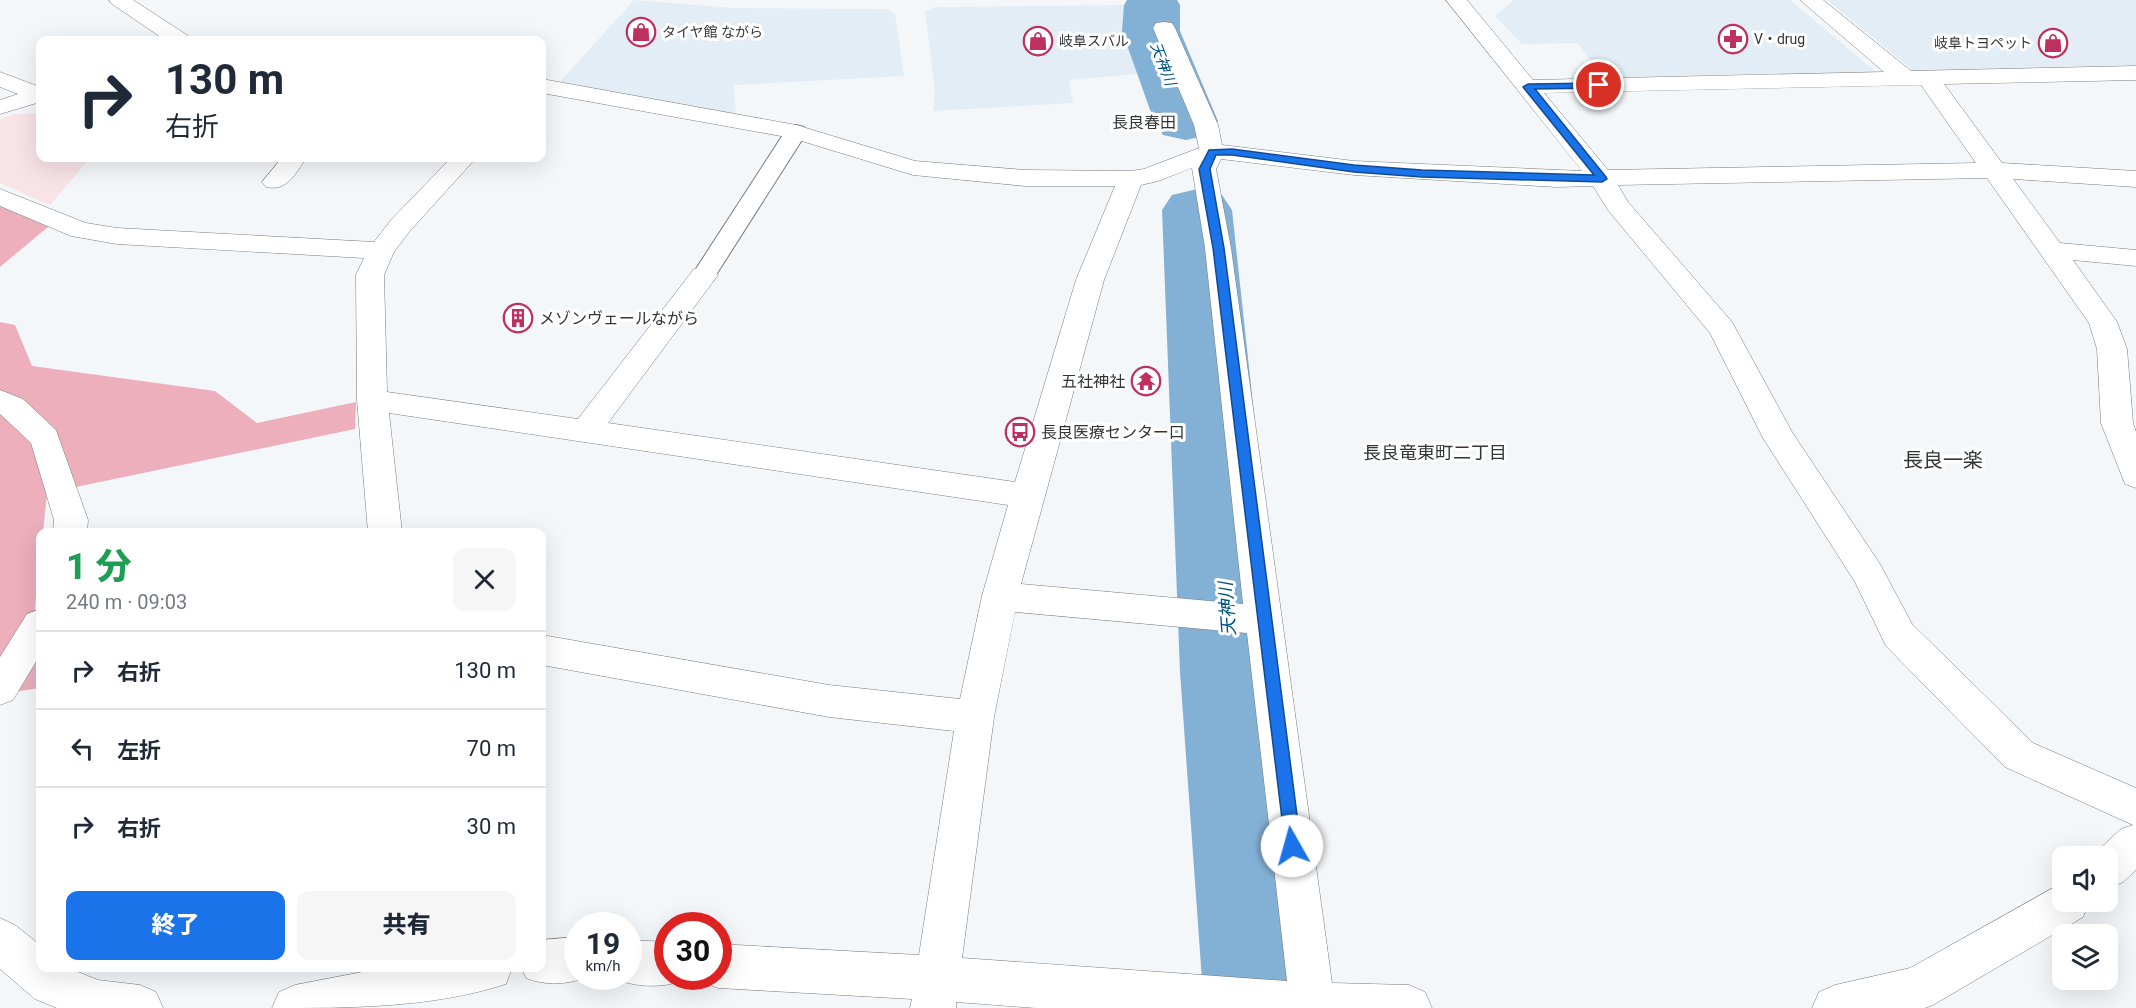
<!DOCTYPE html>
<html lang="ja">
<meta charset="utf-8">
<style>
:root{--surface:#fff;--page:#f6f6f7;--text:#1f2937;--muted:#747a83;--line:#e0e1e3;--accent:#1a73e8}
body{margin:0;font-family:Roboto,"Noto Sans JP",sans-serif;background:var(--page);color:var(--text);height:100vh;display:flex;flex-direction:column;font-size:22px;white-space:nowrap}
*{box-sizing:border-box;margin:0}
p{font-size:20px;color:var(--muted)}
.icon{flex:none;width:33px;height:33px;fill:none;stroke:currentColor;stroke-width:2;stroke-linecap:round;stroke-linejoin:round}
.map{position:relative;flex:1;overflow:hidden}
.drawer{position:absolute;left:36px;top:528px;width:510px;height:444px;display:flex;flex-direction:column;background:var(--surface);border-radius:12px;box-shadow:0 6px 24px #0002}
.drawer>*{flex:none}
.banner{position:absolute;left:36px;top:36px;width:510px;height:126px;border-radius:12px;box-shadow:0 6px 24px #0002;background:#fff;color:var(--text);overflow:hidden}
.controls{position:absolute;left:2052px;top:846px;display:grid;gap:12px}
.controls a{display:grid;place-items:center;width:66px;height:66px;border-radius:12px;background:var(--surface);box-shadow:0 6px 24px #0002;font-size:30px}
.speed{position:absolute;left:564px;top:912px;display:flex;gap:12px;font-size:30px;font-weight:700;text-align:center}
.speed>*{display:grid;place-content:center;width:78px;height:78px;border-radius:50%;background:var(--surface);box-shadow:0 6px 24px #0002;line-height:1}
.speed small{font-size:15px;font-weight:400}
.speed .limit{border:9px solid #d22;background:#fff;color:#111}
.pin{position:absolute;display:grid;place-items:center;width:51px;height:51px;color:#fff;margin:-26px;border:3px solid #fff;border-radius:50%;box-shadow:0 2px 6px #0007}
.me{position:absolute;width:66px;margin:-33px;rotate:353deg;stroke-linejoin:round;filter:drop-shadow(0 0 4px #0008)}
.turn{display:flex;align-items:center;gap:21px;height:126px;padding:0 30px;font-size:27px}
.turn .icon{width:78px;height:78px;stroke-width:2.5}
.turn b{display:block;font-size:42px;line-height:51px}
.round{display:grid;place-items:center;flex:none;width:63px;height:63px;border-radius:12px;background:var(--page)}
.overview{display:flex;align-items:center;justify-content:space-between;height:102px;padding:0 30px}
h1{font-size:36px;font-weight:800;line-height:45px;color:#1e9e55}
.primary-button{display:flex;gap:12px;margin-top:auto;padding:12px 30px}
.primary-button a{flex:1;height:69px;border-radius:12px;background:var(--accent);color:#fff;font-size:24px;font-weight:800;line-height:69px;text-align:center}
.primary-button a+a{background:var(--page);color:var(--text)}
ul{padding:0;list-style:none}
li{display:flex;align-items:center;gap:18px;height:78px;padding:0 30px;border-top:2px solid var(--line)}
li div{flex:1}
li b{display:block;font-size:22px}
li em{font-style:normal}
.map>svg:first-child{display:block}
.built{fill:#e3edf5}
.green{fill:#f8e3e7}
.forest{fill:#ecafbb}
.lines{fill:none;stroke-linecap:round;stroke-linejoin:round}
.river{fill:#83b1d6;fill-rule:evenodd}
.service-casing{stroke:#787a7d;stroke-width:2}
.minor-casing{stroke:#787a7d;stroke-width:1}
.service{fill:#fff;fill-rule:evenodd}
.minor{fill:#fff;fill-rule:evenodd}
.route{fill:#1a73e8;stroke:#114b97;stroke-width:1.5}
.labels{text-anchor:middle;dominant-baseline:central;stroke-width:6;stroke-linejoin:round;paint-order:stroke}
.far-poi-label{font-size:14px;fill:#343536;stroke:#fff;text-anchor:start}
.far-water-label{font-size:15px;font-style:italic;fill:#005583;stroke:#fff}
.far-quarter-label{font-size:16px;fill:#343536;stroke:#fff}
.poi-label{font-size:16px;fill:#343536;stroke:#fff;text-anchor:start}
.neighbourhood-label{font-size:18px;fill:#343536;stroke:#fff}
.water-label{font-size:18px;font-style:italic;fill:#005583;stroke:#fff}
.quarter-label{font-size:20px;fill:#343536;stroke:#fff}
</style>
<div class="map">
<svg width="2136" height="1008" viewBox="0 0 2136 1008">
<rect width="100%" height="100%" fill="#f4f7fa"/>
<!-- built -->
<path class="built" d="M634 0 733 8 887 9 895 14 904 76 734 85 736 114 559 83Z
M1514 0H1790L1876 72 1602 78 1578 43 1522 44 1495 16Z
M1827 0H2136V66L1914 71Z
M1132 5 1158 72 1069 80 1073 103 933 111 935 91 925 11 935 7Z"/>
<!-- green -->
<path class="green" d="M40 113V158H93L86 163 50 205 0 183V119L14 114Z"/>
<!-- forest -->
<path class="forest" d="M0 206 54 222 0 267Z
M0 322 15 325 32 366 215 391 257 423 356 402 355 429 47 493 43 532H40L35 610H40V688L0 694Z"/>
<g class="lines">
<!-- river -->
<path class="river" d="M1127 0H1177L1180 5V31L1218 121 1209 135 1186 140 1163 135 1154 121 1122 31 1124 5Z
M1197 189 1222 195 1232 210 1282 672 1328 1008H1204L1180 672 1162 210 1172 195Z"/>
<!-- service casing -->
<g class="service-casing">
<path id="service" d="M796 125 804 127 807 132 716 275 713 281 704 283 695 281 692 275 788 127Z"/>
</g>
<!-- minor casing -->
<g class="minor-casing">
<path id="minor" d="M109 0H133L187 35 190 40H165L112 4Z
M1446 0H1467L1533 80 1884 72 1800 0H1823L1911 71 2136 66V80L1944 84 2002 163 2136 171V187L2013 179 2060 243 2136 250V266L2073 260 2117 322 2127 349 2133 423 2136 432V488L2125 484 2101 423 2097 349 2089 323 1987 178 1618 185 1628 202 1732 322 1792 432 1880 564 1912 624 2033 743 2136 788V870L2123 882 2108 888V856H2092L2121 829 2133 825 2005 767 1886 646 1855 582 1763 438 1710 333 1608 210 1593 186 1556 187 1354 175 1221 159 1216 169 1231 248 1332 983 1409 985 1425 992 1432 1008H1036L956 1002V1008H910L912 999 718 988 702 982 700 976H718V944L919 955 954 731 829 717 542 665V635L829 685 960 699 982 596 1008 505 389 413 402 532H368L357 400 356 275 364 258 117 244 71 236 0 206V189L86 223 117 228 374 242 391 220 451 158H476L409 232 394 252 384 275 387 392 578 419 694 269 704 266 714 269 718 275 608 423 1015 482 1076 280 1115 186H1025L913 175 792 138 542 93V79L796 125 915 161 1025 170 1131 171 1144 169 1199 148 1194 125 1153 28 1156 23 1164 22 1172 23 1175 28 1218 125 1222 145 1354 161 1582 171ZM1921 85 1976 163 1608 170 1544 93ZM1192 168 1205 248 1243 604 1021 584 1104 280 1141 185 1158 181ZM1015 612 1247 633 1287 981 962 958 994 717Z
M0 72 40 87V102L0 114V100L18 94 0 87Z
M282 158H306C296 173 287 192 266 187L262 182Z
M0 390 23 399 56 430 88 520 87 532H53L54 520 31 443 0 414Z
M40 609V655L13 700 0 705V657L27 614Z
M2062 883V902H2089L2083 917 1933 1005 1925 1008H1812L1819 992 1835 985 1910 968Z
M0 918 15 925 40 945V968H68L98 980 140 985 156 992 163 1008H57L35 999 0 969Z
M578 937V976H589C569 985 546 986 526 978L522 968H542V940Z
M628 940 668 942V976H685L684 980C661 989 635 987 612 978L628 976Z
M383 968H512L506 984C432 1008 350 1008 272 1008L279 992 295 985Z"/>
</g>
<!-- service -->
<use href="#service" class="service"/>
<!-- minor -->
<use href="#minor" class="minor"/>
</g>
<!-- route -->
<path class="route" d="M1602 83 1604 85 1599 88 1535 89 1606 177 1607 179 1602 182 1422 177 1354 172 1232 155H1216L1210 169 1224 248 1301 846 1298 852 1292 854 1286 852 1213 248 1199 169 1209 150 1232 149 1354 165 1422 170 1594 175 1523 87 1528 84Z"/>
<!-- icons -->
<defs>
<g id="shop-ring" transform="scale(1.5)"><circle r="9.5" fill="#fff" stroke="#bd305f" stroke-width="1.5"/><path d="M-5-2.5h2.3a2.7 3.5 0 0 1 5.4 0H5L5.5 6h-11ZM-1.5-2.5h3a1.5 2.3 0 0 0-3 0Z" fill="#bd305f"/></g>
<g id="pharmacy-ring" transform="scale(1.5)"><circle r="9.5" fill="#fff" stroke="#bd305f" stroke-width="1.5"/><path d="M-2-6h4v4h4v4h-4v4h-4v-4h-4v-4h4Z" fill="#bd305f"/></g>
<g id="building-ring" transform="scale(1.5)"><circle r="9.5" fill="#fff" stroke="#bd305f" stroke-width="1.5"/><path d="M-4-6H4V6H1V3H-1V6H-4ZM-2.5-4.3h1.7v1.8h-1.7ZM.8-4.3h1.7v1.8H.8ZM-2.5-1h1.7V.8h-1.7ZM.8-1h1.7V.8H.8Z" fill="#bd305f"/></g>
<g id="temple-ring" transform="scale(1.5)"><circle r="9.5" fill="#fff" stroke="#bd305f" stroke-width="1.5"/><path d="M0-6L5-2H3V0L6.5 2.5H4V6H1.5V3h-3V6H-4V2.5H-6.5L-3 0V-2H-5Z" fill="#bd305f"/></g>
<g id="bus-ring" transform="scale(1.5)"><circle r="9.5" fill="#fff" stroke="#bd305f" stroke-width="1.5"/><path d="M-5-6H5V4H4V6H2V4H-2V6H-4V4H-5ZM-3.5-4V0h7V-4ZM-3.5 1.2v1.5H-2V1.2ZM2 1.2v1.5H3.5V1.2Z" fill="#bd305f"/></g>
</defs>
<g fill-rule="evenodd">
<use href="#shop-ring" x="641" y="32"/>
<use href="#pharmacy-ring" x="1733" y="39"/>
<use href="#shop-ring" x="1038" y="41"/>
<use href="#shop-ring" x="2053" y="43"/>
<use href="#building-ring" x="518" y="318"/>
<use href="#temple-ring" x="1146" y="381"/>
<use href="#bus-ring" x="1020" y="432"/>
</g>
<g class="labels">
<!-- far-poi labels -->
<g class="far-poi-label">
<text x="662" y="32">タイヤ館 ながら</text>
<text x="1754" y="39">V・drug</text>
<text x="1059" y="41">岐阜スバル</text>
<text x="2032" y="43" text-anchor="end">岐阜トヨペット</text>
</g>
<!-- far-water labels -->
<g class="far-water-label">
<text transform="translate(1163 64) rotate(69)">天神川</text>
</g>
<!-- far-quarter labels -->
<g class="far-quarter-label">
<text x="1144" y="122">長良春田</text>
</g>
<!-- poi labels -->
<g class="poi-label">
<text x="539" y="318">メゾンヴェールながら</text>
<text x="1125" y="381" text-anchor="end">五社神社</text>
<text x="1041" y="432">長良医療センター口</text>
</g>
<!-- neighbourhood labels -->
<g class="neighbourhood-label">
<text x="1435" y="452">長良竜東町二丁目</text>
</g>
<!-- water labels -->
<g class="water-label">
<text transform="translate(1227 609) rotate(-94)">天神川</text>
</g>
<!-- quarter labels -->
<g class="quarter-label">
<text x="1943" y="460">長良一楽</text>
</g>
</g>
</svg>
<div class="controls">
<a><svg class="icon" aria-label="sound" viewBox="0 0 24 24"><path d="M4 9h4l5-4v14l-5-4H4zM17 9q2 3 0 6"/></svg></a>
<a><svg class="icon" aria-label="layers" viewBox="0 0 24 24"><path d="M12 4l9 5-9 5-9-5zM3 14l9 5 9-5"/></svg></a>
</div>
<div class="speed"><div>19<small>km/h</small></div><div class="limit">30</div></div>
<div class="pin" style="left:1599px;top:85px;background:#d93025"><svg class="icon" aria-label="arrive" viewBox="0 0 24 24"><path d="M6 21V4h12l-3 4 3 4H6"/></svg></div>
<svg class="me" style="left:1292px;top:846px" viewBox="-20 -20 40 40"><circle r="19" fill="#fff"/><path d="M0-13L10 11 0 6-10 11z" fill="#1a73e8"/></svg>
<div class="banner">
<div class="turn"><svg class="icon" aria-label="right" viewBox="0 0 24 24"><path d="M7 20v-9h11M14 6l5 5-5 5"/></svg><div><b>130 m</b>右折</div></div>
</div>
<section class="drawer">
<div class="overview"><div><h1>1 分</h1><p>240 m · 09:03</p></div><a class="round"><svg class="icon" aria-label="close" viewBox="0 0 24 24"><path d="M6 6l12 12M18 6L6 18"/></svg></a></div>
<ul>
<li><svg class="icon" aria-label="right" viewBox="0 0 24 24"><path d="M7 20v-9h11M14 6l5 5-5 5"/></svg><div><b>右折</b></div><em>130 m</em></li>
<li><svg class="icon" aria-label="left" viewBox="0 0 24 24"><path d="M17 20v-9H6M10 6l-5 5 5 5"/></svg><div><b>左折</b></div><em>70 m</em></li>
<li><svg class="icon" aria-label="right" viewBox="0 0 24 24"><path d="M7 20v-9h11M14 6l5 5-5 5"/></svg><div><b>右折</b></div><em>30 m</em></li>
</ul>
<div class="primary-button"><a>終了</a><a>共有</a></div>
</section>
</div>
